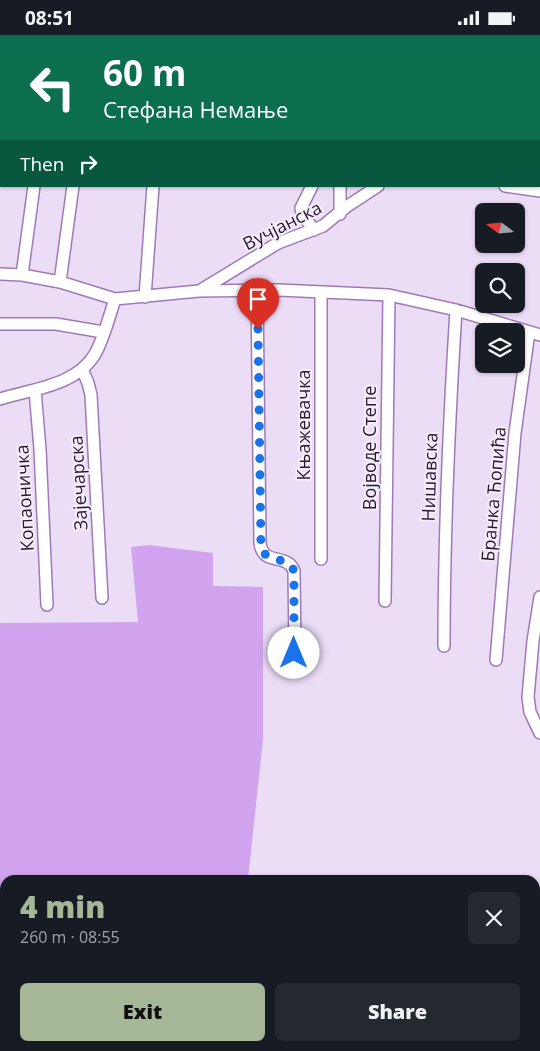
<!DOCTYPE html>
<meta charset="utf-8">
<style>
:root{--surface:#171b24;--page:#242831;--text:#f1f3f6;--muted:#9ea1a6;--accent:#a6b798}
body{margin:0;font-family:"Open Sans",sans-serif;background:var(--page);color:var(--text);height:100vh;display:flex;flex-direction:column;font-size:19px;white-space:nowrap}
*{box-sizing:border-box;margin:0}
p{font-size:16px;color:var(--muted)}
.icon{flex:none;width:28px;height:28px;fill:none;stroke:currentColor;stroke-width:2;stroke-linecap:round;stroke-linejoin:round}
.map{position:relative;flex:1;overflow:hidden}
.panel{position:absolute;left:0px;top:840px;width:540px;height:176px;display:flex;flex-direction:column;background:var(--surface);border-radius:15px 15px 0 0;box-shadow:0 1px 4px #0004}
.panel>*{flex:none}
.top-card{position:absolute;left:0px;top:0px;width:540px;height:152px;box-shadow:0 1px 4px #0004;background:#0b6e4f;color:#fff;overflow:hidden}
.needle{width:32px;rotate:286deg}
.fabs{position:absolute;left:475px;top:168px;display:grid;gap:10px}
.fabs a{display:grid;place-items:center;width:50px;height:50px;border-radius:8px;background:var(--surface);box-shadow:0 1px 4px #0004;font-size:25px}
.pin{position:absolute;display:grid;place-items:center;width:42px;height:42px;color:#fff;margin:-51px -21px;border-radius:50% 50% 50% 0;rotate:-45deg;box-shadow:0 0 5px #0007}
.pin .icon{rotate:45deg}
.me{position:absolute;width:55px;margin:-28px;rotate:0deg;stroke-linejoin:round;filter:drop-shadow(0 0 4px #0008)}
.turn{display:flex;align-items:center;gap:18px;height:105px;padding:0 20px;font-size:22px}
.turn .icon{width:65px;height:65px;stroke-width:2.5}
.turn b{display:block;font-size:35px;line-height:42px}
.then{display:flex;align-items:center;height:48px;padding:0 20px;background:#0003;gap:10px;font-size:19px}
.round{display:grid;place-items:center;flex:none;width:52px;height:52px;border-radius:8px;background:var(--page)}
.head{display:flex;align-items:center;justify-content:space-between;height:85px;padding:0 20px}
h1{font-size:30px;font-weight:800;line-height:38px;color:var(--accent)}
.cta{display:flex;gap:10px;margin-top:auto;padding:10px 20px}
.cta a{flex:1;height:58px;border-radius:8px;background:var(--accent);color:#111;font-size:20px;font-weight:800;line-height:58px;text-align:center}
.cta a+a{background:var(--page);color:var(--text)}
.status{display:flex;justify-content:space-between;align-items:center;height:35px;padding:0 25px;background:var(--surface);direction:ltr}
.status svg{height:14px;fill:currentColor}
.map>svg:first-child{display:block}
.green{fill:#d2a4f0}
.lines{fill:none;stroke-linecap:round;stroke-linejoin:round}
.minor-casing{stroke:#9e7ab6;stroke-width:14}
.minor{stroke:#fff;stroke-width:11}
.route{stroke:#1a73e8;stroke-width:9;stroke-dasharray:0 16.2}
.labels{text-anchor:middle;dominant-baseline:central;stroke-width:4;stroke-linejoin:round;paint-order:stroke}
.street-label{font-size:18px;fill:#281931;stroke:#f5edfa}
</style>
<div class="status"><b>08:51</b><svg viewBox="0 0 49 12"><path d="M0 12V9h3v3zM5 12V6h3v6zM10 12V3h3v9zM15 12V0h3v12zM26 1h20v11H26zM47 4h2v5h-2z"/></svg></div>
<div class="map">
<svg width="540" height="1016" viewBox="0 0 540 1016">
<rect width="100%" height="100%" fill="#ecddf7"/>
<!-- green -->
<path class="green" d="M149 510 213 518V551L263 552V704L248 845H5V1011H229L228 1016H0V588L138 587 131 512Z"/>
<g class="lines">
<!-- minor casing -->
<g class="minor-casing">
<path id="minor" d="M88 1 89 0
M146 1V0
M180 1V0
M223 1 224 0
M278 1V0
M368 1V0
M312 151 301 173 302 179 314 195
M505 151 540 156
M340 179V151
M0 239 22 240 60 247 115 264 199 256 279 255 389 260 456 275 540 300
M22 240 34 151
M60 247 73 151
M201 255 278 208 323 191 346 172 378 151
M257 256 260 508C263 532 287 517 294 536L295 617
M321 257V524
M145 262 153 151
M0 289H56L103 297
M82 334 88 348 91 360 102 563
M35 355 40 414 47 570
M0 364C32 354 76 351 95 319 104 303 109 282 115 264
M540 562 533 606 528 662 530 677 540 698
M385 566 389 260
M444 611C444 499 449 387 456 275
M496 625 515 398 529 297
M431 1011 452 1016
M225 1016V1011
M392 1016 393 1011
M513 1016 514 1011"/>
</g>
<!-- minor -->
<use href="#minor" class="minor"/>
</g>
<g class="lines">
<!-- route -->
<path class="route" d="M258 294 261 514C268 528 288 521 294 536V618"/>
</g>
<g class="labels">
<!-- street labels -->
<g class="street-label">
<text transform="translate(282 190) rotate(-27)">Вучјанска</text>
<text transform="translate(303 390) rotate(-90)">Књажевачка</text>
<text transform="translate(369 413) rotate(-90)">Војводе Степе</text>
<text transform="translate(429 442) rotate(-88)">Нишавска</text>
<text transform="translate(78 448) rotate(-93)">Зајечарска</text>
<text transform="translate(493 459) rotate(-85)">Бранка Ћопића</text>
<text transform="translate(24 463) rotate(-93)">Копаоничка</text>
</g>
</g>
</svg>
<div class="fabs">
<a><svg class="needle" viewBox="-14 -14 28 28"><path d="M0-13l5 13h-10z" fill="#e53935"/><path d="M0 13l5-13h-10z" fill="#9ea1a6"/></svg></a>
<a><svg class="icon" aria-label="search" viewBox="0 0 24 24"><circle cx="10" cy="10" r="6"/><path d="M15 15l6 6"/></svg></a>
<a><svg class="icon" aria-label="layers" viewBox="0 0 24 24"><path d="M12 4l9 5-9 5-9-5zM3 14l9 5 9-5"/></svg></a>
</div>
<div class="pin" style="left:258px;top:294px;background:#d93025"><svg class="icon" aria-label="arrive" viewBox="0 0 24 24"><path d="M6 21V4h12l-3 4 3 4H6"/></svg></div>
<svg class="me" style="left:294px;top:618px" viewBox="-20 -20 40 40"><circle r="19" fill="#fff"/><path d="M0-13L10 11 0 6-10 11z" fill="#1a73e8"/></svg>
<div class="top-card">
<div class="turn"><svg class="icon" aria-label="left" viewBox="0 0 24 24"><path d="M17 20v-9H6M10 6l-5 5 5 5"/></svg><div><b>60 m</b>Стефана Немање</div></div>
<div class="then">Then<svg class="icon" aria-label="right" viewBox="0 0 24 24"><path d="M7 20v-9h11M14 6l5 5-5 5"/></svg></div>
</div>
<section class="panel">
<div class="head"><div><h1>4 min</h1><p>260 m · 08:55</p></div><a class="round"><svg class="icon" aria-label="close" viewBox="0 0 24 24"><path d="M6 6l12 12M18 6L6 18"/></svg></a></div>
<div class="cta"><a>Exit</a><a>Share</a></div>
</section>
</div>
